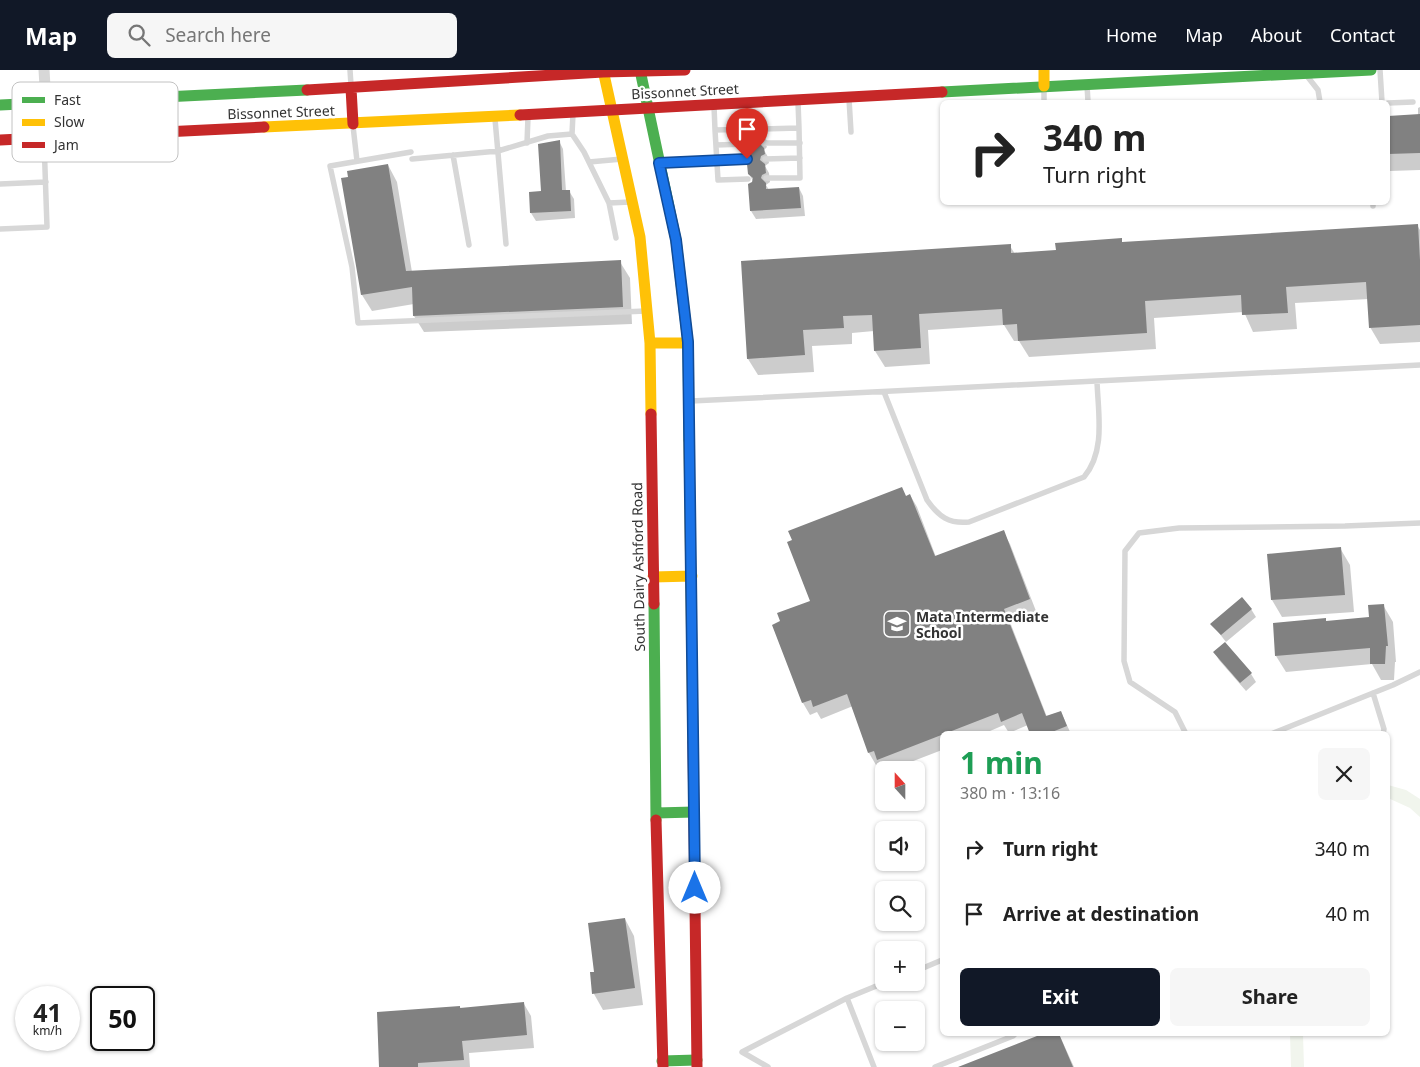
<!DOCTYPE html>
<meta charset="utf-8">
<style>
:root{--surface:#fff;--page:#f6f6f6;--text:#222;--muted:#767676;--accent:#111827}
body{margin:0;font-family:"Noto Sans",sans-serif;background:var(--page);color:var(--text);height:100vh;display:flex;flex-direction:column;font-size:19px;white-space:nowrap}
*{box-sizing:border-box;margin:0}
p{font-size:16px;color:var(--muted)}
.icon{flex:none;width:28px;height:28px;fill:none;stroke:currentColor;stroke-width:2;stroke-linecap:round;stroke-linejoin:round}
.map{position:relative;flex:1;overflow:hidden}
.sheet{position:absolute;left:940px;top:661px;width:450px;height:305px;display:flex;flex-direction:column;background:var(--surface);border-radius:8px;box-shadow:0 1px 4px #0004}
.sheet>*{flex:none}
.top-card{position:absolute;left:940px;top:30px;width:450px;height:105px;border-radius:8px;box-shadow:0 1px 4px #0004;background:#fff;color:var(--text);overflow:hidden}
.needle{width:32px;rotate:339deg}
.tools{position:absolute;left:875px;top:691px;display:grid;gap:10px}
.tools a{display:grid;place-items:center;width:50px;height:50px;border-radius:8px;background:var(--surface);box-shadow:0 1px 4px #0004;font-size:25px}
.speed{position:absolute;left:15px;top:916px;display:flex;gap:10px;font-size:25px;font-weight:700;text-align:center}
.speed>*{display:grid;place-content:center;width:65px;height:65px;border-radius:50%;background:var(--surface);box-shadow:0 1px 4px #0004;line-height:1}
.speed small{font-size:12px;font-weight:400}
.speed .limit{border:2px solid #111;border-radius:8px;background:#fff;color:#111}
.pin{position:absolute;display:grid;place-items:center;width:42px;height:42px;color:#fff;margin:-51px -21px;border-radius:50% 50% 50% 0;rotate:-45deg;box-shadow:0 0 5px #0007}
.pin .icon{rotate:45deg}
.me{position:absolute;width:55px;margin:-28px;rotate:0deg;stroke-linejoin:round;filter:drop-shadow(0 0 4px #0008)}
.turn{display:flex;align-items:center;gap:18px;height:105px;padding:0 20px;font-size:22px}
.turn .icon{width:65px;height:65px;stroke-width:2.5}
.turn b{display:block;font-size:35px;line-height:42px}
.round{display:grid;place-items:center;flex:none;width:52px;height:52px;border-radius:8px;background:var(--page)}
.overview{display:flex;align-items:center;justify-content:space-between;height:85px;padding:0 20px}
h1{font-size:30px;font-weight:700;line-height:38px;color:#1e9e55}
.cta{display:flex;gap:10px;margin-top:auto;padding:10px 20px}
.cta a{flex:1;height:58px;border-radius:8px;background:var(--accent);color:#fff;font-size:20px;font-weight:700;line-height:58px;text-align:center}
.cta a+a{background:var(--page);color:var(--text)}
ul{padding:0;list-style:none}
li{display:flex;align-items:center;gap:15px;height:65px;padding:0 20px}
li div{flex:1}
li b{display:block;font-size:19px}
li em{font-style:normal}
header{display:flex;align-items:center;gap:30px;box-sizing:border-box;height:70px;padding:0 25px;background:var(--accent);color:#fff}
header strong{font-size:24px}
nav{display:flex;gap:28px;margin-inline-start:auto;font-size:18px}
.search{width:350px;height:45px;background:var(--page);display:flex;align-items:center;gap:12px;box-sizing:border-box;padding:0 18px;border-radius:8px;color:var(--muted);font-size:19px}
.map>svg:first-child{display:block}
.green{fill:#f1f5ed}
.shadow{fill:#0003}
.building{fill:#818181}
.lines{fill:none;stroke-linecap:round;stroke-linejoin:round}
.lane{stroke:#d7d7d7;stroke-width:5.5}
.street{stroke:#d7d7d7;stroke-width:11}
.fast{stroke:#4caf50;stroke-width:11}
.slow{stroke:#ffc107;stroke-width:11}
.jam{stroke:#c62828;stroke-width:11}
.route-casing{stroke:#114b97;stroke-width:12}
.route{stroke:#1a73e8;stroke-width:9}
.labels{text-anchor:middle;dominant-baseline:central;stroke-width:5;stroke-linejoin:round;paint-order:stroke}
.street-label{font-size:14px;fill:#333;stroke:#fff}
.poi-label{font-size:14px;font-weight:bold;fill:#333;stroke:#fff;text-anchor:start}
.key{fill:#fff;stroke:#c2c2c2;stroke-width:1}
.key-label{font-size:14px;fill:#333}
</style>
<header>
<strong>Map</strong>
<div class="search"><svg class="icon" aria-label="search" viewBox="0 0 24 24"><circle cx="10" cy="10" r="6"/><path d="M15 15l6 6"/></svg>Search here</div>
<nav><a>Home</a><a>Map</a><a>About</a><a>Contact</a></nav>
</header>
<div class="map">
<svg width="1420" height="997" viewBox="0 0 1420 997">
<rect width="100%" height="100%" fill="#fff"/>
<!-- green -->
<path class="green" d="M1388 715 1406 720 1420 729V747L1410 738 1388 728Z
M1290 964H1303L1304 997H1291Z"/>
<!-- shadow -->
<path class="shadow" d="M1420 37V100L1390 101 1388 96V47L1418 46V38Z
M763 65 767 71H764L767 77 764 80 768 87 769 93 765 96 769 103 770 112 766 115 769 120 799 118 803 126 805 146 756 149 751 141 753 111 749 104 752 92 748 84 751 76 747 69Z
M559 71 563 79 566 121H569L574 129 575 148 536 151 531 143 542 123Z
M388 95 397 112 412 202 620 192 630 208 632 254 424 262 414 246V234L372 241 362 225 343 109Z
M1417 155 1420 160V272L1380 274 1370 257 1369 229 1295 233 1297 259 1253 262 1244 242 1154 248 1156 279 1029 287 1019 271H1014L1004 255 928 260 930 294 885 297 875 281 874 261 852 263V274L812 276 814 302 758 305 748 289 742 193 1010 176 1015 184 1057 182 1121 170 1123 174Z
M910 425 917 437 936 487 1003 462 1010 474 1036 541 1010 552 1047 647 1061 642 1071 664H1031L1028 655 1009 663 1004 655 983 664H942V680L890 700H884L880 694 876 695 869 683 853 636 821 649 817 642 810 645 803 633 773 556 812 532 906 427Z
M1340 478 1350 495 1354 542 1282 547 1272 530 1268 485Z
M1383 535 1393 552 1396 592H1395L1394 610H1381L1372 594 1286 602 1276 586 1325 549 1327 552 1370 548Z
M1251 539 1256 547 1226 572 1212 554Z
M1225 574 1251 604 1256 612 1246 621 1219 590 1215 583Z
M625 849 634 866 643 935 603 940 594 924 591 904 596 903Z
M524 934 531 946 534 978 469 983 470 997H381L460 937 461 939Z
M1045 964H1059L1074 997H960Z"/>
<!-- building -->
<path class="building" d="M1420 44V83L1388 84V46Z
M745 64H764V68L760 70 759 73 764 78 765 84 761 86 760 90 765 94 766 103 762 105 761 108 766 113V119L799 117 801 138 750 141 748 114 752 112 753 108 748 104 747 94 751 92 752 88 750 85 746 84V79L750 77 751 73 746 69Z
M560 70 562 120H570L571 141 530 143 529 122 541 121 538 74Z
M388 94 406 201 621 190 623 237 413 246 412 217 361 225 341 108 348 107 347 101Z
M1418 154 1420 190V255L1369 258 1366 212 1286 217 1288 243 1242 245 1241 225 1145 231 1147 263 1018 271 1017 254 1003 255 1002 239 919 244 921 278 874 281 872 245 843 246 844 258 803 260 805 285 747 289 741 191 1011 174V183L1056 180 1055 173 1122 168V172Z
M902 417 906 426 910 424 935 486 1004 460 1030 529 1004 539 1046 646 1061 641 1067 656 1047 664H1030L1022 643 1001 652 998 643 877 690 874 681 868 683 847 624 813 637 811 630 802 633 772 555 780 551 777 543 810 531 787 472 792 470 788 461Z
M1341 477 1345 525 1271 530 1267 484Z
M1242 527 1252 539 1221 565 1210 554Z
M1384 534 1388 576H1386L1385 594H1370V578L1275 586 1273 553 1326 548V551L1369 547 1368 535Z
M1225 572 1252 603 1240 613 1213 582Z
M625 848 635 918 592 924 590 902H594L588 853Z
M524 932 527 965 462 971 464 990 418 993V997H379L377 942 460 936V938Z
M1042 964H1059L1073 997H958Z"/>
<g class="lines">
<!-- lane -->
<path class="lane" d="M350 0 351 15
M1380 0 1382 32
M1307 6 1318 20 1320 32
M1087 15 1088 32
M849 29 851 62
M1044 32V18
M1388 33 1413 32
M714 36 715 60 799 58 798 32
M495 49 506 174
M353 56 357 91
M715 60 718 110 748 109
M572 64 573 44
M527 73 528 47
M764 73H800
M716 75 746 74
M411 82 330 96 352 197 358 253 646 241
M453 85 469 175
M412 89 498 81 548 66 572 64 584 82 609 133 616 168
M765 89 800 88
M589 92 622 89
M661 93 747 89
M766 108H800L799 58
M0 114 46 112
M1373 132V136
M609 133 630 132
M0 159 47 157 44 70
M884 322 927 430C939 447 949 454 969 452L1084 407C1106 381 1098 343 1097 311
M691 331 1420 295
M1373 623 1384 659 1383 664
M1186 664 1175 642 1130 612 1124 591 1125 481 1139 463 1179 458 1345 456 1420 453
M1271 664 1393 615 1420 602
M916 901 942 890
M768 997 742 982 847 928
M874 997 847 928 886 912
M935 997 1013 966 1015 964"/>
<!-- street -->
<path class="street" d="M44 68 46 33 44 0"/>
<!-- fast -->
<path class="fast" d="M640 0 676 170 688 273 689 370
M942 22 1371 0
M0 35 307 20
M654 534 656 750
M656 743 694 742
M662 991 697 990"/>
<!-- slow -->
<path class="slow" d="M603 0 640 167 650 273 651 344
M1044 0V16
M264 57 520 45
M650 273H688
M689 370 693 672
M653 507 692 506"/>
<!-- jam -->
<path class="jam" d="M351 18 353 54
M307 20 603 2 685 0
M520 45 942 22
M0 70 264 57
M651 344 654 534
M693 672 697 997
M656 750 663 997"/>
</g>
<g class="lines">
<!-- route casing -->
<g class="route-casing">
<path id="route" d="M695 818 688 272 676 170 659 93 747 89"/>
</g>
<!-- route -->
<use href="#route" class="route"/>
</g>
<!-- icons -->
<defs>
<g id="school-square" transform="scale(1.4375)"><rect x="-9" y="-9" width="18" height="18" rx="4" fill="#7a7a7a" stroke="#fff"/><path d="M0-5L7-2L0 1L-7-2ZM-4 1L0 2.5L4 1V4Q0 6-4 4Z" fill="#fff"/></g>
</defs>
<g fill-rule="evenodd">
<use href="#school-square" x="897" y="554"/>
</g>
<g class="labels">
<!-- street labels -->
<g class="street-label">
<text transform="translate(685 21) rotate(-3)">Bissonnet Street</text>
<text transform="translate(281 42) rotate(-2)">Bissonnet Street</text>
<text transform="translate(638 497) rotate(-91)">South Dairy Ashford Road</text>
</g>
<!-- poi labels -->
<g class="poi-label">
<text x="916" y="546">Mata Intermediate<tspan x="916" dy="16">School</tspan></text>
</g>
</g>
<!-- legend -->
<rect x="12" y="12" width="166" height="80" rx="8" class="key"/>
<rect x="22" y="27" width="23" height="6" fill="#4caf50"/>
<rect x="22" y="49" width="23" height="7" fill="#ffc107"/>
<rect x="22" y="72" width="23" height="6" fill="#c62828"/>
<g class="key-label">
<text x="54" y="35">Fast</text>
<text x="54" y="57">Slow</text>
<text x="54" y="80">Jam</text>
</g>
</svg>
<div class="tools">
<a><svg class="needle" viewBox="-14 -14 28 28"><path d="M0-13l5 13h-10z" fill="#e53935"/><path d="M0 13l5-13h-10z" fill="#767676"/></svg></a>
<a><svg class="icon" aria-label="sound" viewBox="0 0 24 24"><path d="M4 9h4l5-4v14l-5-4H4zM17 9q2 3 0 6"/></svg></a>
<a><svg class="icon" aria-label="search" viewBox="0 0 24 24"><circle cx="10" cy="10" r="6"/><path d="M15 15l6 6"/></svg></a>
<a>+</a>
<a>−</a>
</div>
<div class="speed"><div>41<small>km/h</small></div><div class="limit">50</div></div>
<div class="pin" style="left:747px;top:89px;background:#d93025"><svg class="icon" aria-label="arrive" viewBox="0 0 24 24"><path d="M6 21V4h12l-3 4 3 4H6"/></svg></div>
<svg class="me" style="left:695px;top:818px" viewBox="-20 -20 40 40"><circle r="19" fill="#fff"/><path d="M0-13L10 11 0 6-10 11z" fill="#1a73e8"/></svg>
<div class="top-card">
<div class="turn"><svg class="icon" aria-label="right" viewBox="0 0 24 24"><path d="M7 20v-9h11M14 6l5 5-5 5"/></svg><div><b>340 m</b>Turn right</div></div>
</div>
<section class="sheet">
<div class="overview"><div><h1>1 min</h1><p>380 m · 13:16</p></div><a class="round"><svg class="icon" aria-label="close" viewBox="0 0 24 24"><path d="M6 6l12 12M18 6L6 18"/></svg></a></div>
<ul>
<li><svg class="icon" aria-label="right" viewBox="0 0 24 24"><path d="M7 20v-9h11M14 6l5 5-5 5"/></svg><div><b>Turn right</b></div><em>340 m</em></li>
<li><svg class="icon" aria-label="arrive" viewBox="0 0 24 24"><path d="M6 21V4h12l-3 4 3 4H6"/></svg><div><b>Arrive at destination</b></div><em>40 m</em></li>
</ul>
<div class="cta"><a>Exit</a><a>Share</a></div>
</section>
</div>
